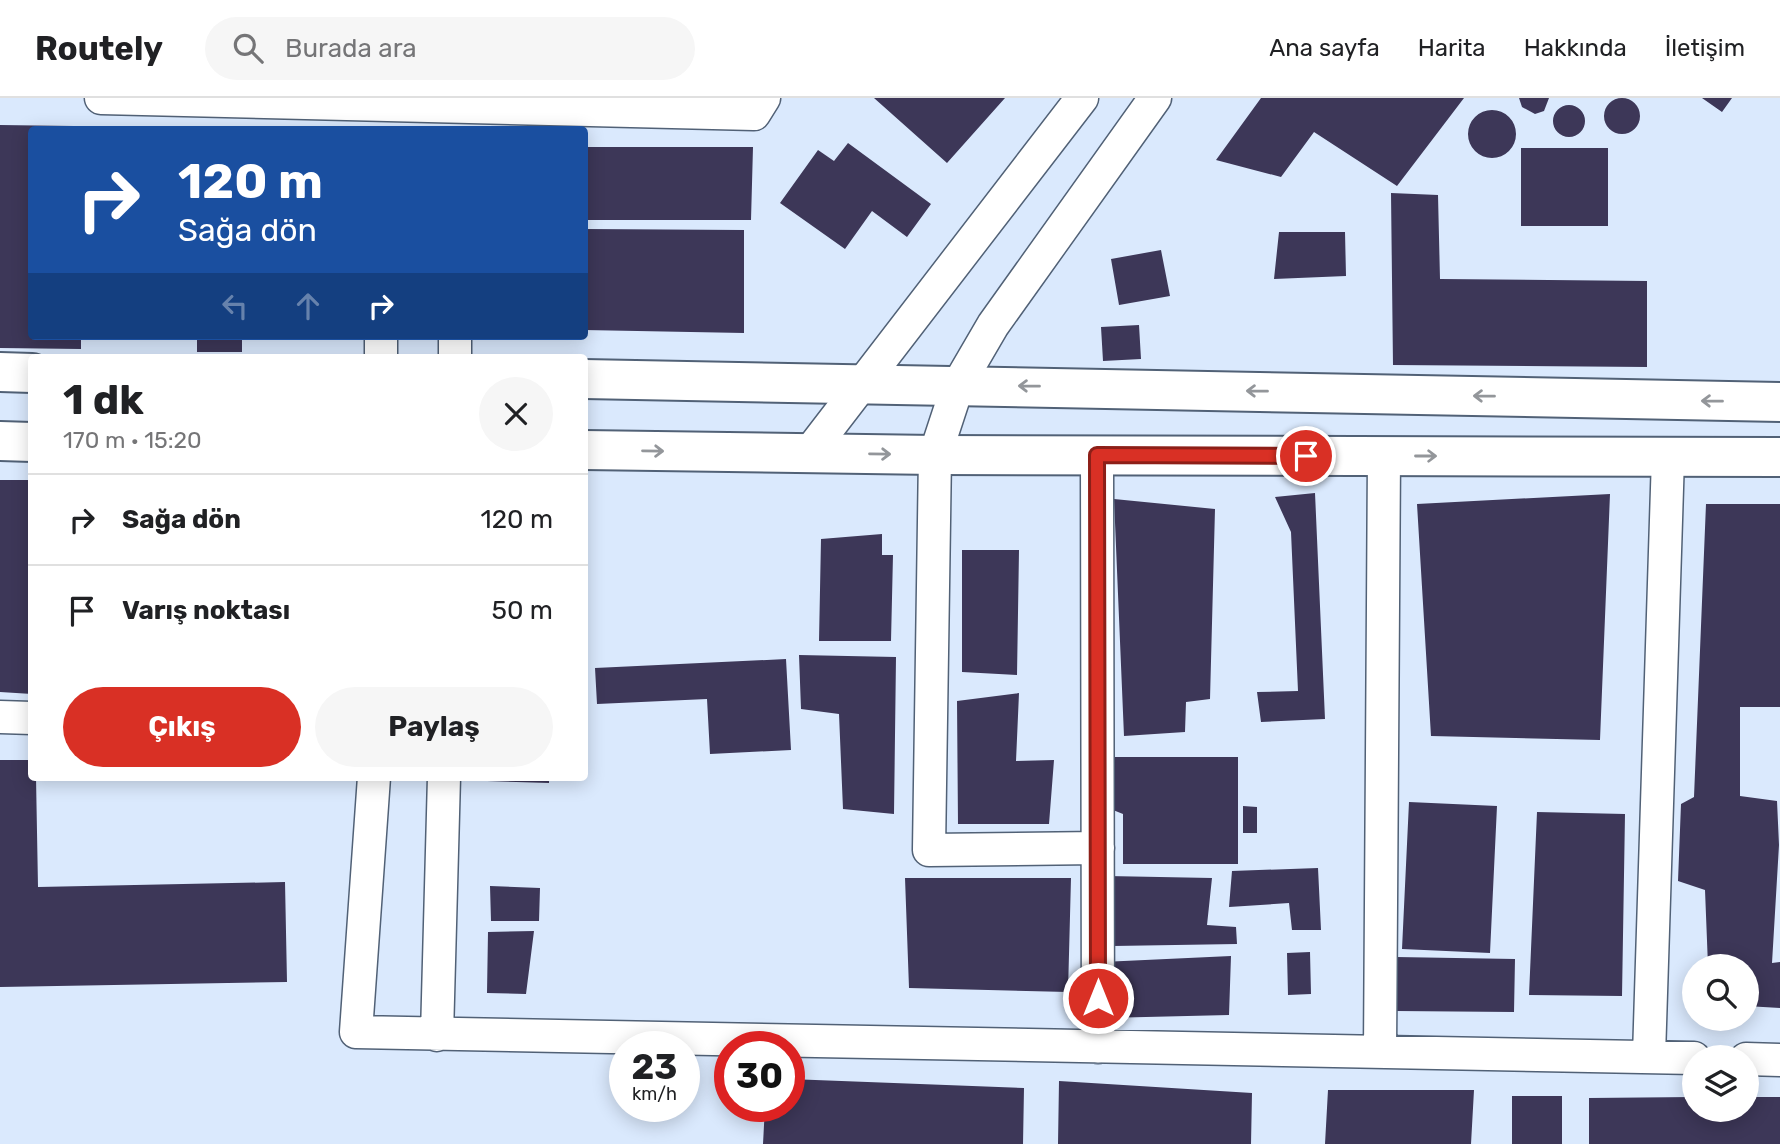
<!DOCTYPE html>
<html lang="tr">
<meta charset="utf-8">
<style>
:root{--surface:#fff;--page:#f6f6f6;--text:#202124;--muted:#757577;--line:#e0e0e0;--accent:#d93025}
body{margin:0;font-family:Rubik,sans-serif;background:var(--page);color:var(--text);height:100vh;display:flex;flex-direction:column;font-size:26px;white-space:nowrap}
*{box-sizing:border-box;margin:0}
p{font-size:23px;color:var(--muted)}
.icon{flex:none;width:38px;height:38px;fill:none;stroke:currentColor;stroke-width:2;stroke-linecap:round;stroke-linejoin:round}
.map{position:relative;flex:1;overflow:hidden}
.drawer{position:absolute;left:28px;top:256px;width:560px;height:427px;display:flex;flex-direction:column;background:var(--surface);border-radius:7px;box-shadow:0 4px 18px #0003}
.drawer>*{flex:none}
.hud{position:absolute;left:28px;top:28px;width:560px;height:214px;border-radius:7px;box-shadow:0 4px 18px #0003;background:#1a4fa0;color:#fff;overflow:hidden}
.tools{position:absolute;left:1682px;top:856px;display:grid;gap:14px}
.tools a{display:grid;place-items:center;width:77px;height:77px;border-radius:50%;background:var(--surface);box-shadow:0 4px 18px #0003;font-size:35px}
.speed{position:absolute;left:609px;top:933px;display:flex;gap:14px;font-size:35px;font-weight:700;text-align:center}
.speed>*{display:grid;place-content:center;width:91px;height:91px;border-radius:50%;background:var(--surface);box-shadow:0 4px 18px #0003;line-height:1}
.speed small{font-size:18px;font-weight:400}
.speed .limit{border:10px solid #d22;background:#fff;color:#111}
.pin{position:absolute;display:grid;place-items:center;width:60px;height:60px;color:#fff;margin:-30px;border:4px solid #fff;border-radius:50%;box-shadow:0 2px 7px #0007}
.me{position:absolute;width:77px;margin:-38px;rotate:0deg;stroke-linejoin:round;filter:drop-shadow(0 0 5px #0008)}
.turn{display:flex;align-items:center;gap:24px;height:147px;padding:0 35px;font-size:32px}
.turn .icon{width:91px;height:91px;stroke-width:2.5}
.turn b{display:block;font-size:49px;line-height:60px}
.lanes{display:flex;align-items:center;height:66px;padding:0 35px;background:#0003;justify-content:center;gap:35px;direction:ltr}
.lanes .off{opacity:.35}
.round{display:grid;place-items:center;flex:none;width:74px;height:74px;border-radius:37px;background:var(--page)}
.summary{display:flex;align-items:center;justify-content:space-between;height:119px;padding:0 35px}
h1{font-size:42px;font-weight:700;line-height:52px}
.primary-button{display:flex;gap:14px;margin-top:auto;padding:14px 35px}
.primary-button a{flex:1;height:80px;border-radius:42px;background:var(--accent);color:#fff;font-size:28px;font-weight:700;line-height:80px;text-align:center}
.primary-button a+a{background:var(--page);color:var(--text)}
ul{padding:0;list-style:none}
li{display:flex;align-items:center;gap:21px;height:91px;padding:0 35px;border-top:2px solid var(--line)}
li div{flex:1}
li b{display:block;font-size:26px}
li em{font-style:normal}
header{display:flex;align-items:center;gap:42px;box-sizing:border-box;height:98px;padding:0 35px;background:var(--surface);border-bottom:2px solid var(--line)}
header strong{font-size:33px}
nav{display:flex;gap:38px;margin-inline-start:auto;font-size:24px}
.search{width:490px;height:63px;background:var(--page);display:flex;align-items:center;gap:18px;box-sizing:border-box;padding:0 24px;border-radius:38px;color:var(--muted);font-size:26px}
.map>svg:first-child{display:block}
.building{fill:#3d3758}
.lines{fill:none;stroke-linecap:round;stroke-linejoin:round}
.street-casing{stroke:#516176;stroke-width:35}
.secondary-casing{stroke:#516176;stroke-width:42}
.street{stroke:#fff;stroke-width:32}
.secondary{stroke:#fff;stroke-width:38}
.oneway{stroke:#93969a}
.route-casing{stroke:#8d1f18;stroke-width:18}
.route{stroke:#d93025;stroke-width:12}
</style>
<header>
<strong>Routely</strong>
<div class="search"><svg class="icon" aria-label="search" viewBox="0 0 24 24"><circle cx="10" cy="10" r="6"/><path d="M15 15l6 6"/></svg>Burada ara</div>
<nav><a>Ana sayfa</a><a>Harita</a><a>Hakkında</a><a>İletişim</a></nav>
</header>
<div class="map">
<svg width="1780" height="1046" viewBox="0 0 1780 1046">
<rect width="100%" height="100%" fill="#dae9fd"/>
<!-- building -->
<path class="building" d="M874 0H1005L947 65Z
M1261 0H1464L1397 88 1314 34 1281 79 1216 62Z
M1519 0H1549L1544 13 1535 16 1522 9Z
M1702 0H1732L1722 14Z
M1604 18a18 18 0 1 1 36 0a18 18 0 1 1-36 0Z
M1553 23a16 16 0 1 1 32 0a16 16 0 1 1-32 0Z
M1468 36a24 24 0 1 1 48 0a24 24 0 1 1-48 0Z
M0 27 147 29 32 32V238H81V251L0 250Z
M848 45 931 106 907 139 872 113 845 151 780 105 818 52 834 63Z
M584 49H753L751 122H584Z
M1521 50H1608V128H1521Z
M1391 95 1438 97 1440 181 1647 183V269L1393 267Z
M584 131 744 132V235L584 232Z
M1279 134H1345L1346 178 1274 181Z
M1161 152 1170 198 1119 207 1111 161Z
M1139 227 1141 261 1103 263 1101 229Z
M197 238H242V254H197Z
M0 382H32V596L0 594Z
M1315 395 1325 621 1261 624 1257 594 1298 593 1291 434 1275 399Z
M1610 396 1600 642 1431 638 1417 406Z
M1114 401 1215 411 1210 601 1186 604 1185 634 1124 638Z
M1706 406H1780V609H1740V698L1777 703 1779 747 1772 865 1780 864V910L1746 908V868H1708L1705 792 1678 783 1681 706 1694 699Z
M882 436V457H893L891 543H819L821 441Z
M962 452H1019L1017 577 962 574Z
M799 557 896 559 894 716 843 711 839 616 801 611Z
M786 561 791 652 710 656 707 601 597 606 595 570Z
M1019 595 1016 663 1054 662 1049 726H958L957 603Z
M1108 659H1238V766H1123V716L1108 710Z
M0 662H32V679H36L38 789 285 784 287 884 0 889Z
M487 679H549V685L487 683Z
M1409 704 1497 708 1490 855 1402 851Z
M1243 708 1257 709V735H1243Z
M1537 714 1625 716 1622 898 1529 897Z
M1318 770 1321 832H1292L1289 805 1229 809 1232 773Z
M1107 778 1212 780 1207 827 1236 829 1237 846 1113 848Z
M905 780H1071L1068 894 909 890Z
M490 788 540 790 539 823H491Z
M534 833 526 896 487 895 488 834Z
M1310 854 1311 896 1288 897 1287 855Z
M1231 858 1229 917 1104 920 1102 864Z
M1396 859 1515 861 1514 914 1396 913Z
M789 981 1024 990 1023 1046H763L765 1008H789Z
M1059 983 1252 995 1251 1046H1058Z
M1328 992H1474L1471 1046H1325Z
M1512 998H1562V1046H1512Z
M1694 999V1012H1746V999H1780V1046H1589V1000Z"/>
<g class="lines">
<!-- street casing -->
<g class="street-casing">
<path id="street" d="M101 0 754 16 764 0
M381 259V238
M455 259V238
M809 355 1082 0
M1097 357 1098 949
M0 619 32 620
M374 679 356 934 1694 960
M1098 750 929 752 935 357 958 287 993 227 1155 0
M437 937 444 679
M1380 954 1384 358
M1649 958 1668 359
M1746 961 1780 962"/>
</g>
<!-- secondary casing -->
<g class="secondary-casing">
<path id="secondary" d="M0 274 32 275
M584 281 1780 304
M0 343 32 344
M584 352 935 357 1780 359"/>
</g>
<!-- street -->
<use href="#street" class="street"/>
<!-- secondary -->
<use href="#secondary" class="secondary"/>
</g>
<!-- one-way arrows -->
<defs><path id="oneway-shaft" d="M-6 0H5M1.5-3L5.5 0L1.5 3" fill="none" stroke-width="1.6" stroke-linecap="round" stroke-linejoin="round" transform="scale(1.75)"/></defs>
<g class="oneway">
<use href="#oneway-shaft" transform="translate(1029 288) rotate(-179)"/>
<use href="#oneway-shaft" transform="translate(1257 293) rotate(-179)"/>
<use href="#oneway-shaft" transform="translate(1484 298) rotate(-179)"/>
<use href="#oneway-shaft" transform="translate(1712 303) rotate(-179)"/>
<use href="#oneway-shaft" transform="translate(653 353) rotate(1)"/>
<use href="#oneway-shaft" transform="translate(880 356) rotate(1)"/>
<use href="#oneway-shaft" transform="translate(1426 358)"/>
</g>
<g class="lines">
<!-- route casing -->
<g class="route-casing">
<path id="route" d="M1098 900 1097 357 1306 358"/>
</g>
<!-- route -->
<use href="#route" class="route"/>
</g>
</svg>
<div class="tools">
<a><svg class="icon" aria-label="search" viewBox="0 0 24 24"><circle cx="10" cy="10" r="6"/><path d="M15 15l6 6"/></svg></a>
<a><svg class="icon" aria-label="layers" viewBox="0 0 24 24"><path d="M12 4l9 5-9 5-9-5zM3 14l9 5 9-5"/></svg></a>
</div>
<div class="speed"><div>23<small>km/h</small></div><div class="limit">30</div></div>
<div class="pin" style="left:1306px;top:358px;background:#d93025"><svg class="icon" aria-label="arrive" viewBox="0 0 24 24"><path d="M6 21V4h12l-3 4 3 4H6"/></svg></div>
<svg class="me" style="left:1098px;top:900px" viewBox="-20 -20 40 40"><circle r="17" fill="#d93025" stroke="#fff" stroke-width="3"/><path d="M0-11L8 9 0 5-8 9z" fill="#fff"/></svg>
<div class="hud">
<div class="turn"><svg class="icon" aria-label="right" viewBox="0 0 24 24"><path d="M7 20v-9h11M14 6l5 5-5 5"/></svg><div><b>120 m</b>Sağa dön</div></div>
<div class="lanes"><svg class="icon off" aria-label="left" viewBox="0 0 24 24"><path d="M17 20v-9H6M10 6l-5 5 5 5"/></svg><svg class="icon off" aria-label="ahead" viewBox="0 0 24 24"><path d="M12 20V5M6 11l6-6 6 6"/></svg><svg class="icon" aria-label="right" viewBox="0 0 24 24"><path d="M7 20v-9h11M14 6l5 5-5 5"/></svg></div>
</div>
<section class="drawer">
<div class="summary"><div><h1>1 dk</h1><p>170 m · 15:20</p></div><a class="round"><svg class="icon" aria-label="close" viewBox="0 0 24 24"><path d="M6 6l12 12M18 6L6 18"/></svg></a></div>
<ul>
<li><svg class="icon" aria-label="right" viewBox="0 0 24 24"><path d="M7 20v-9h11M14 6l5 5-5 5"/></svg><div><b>Sağa dön</b></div><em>120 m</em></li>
<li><svg class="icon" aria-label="arrive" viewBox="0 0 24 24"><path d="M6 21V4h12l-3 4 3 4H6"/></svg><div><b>Varış noktası</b></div><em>50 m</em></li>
</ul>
<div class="primary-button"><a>Çıkış</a><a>Paylaş</a></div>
</section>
</div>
